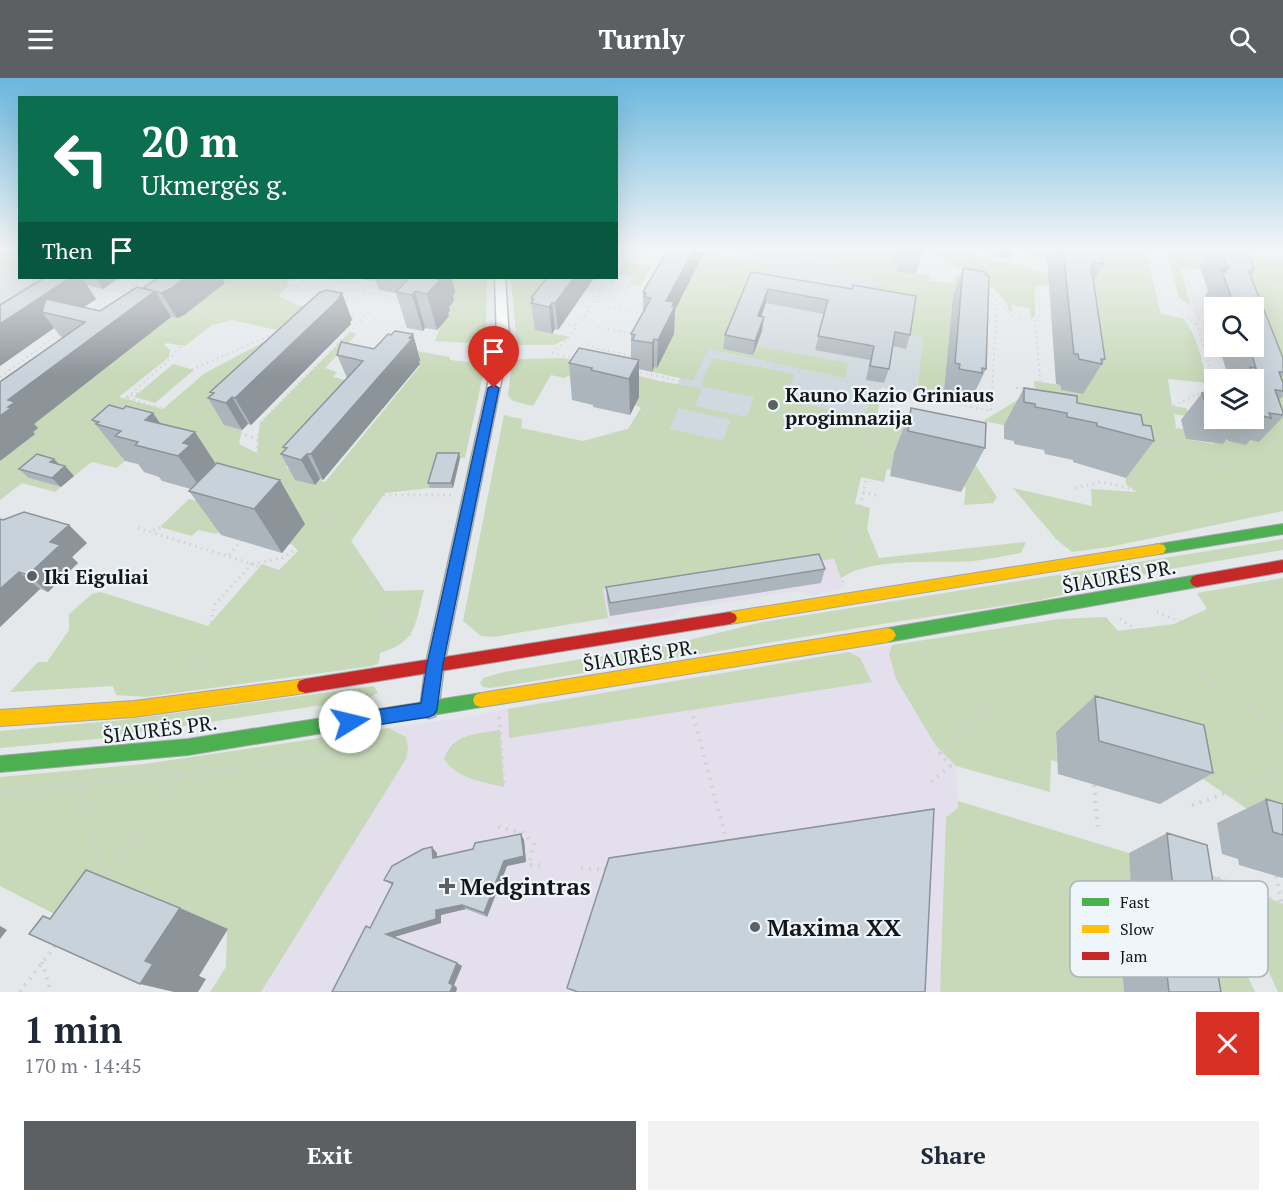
<!DOCTYPE html>
<meta charset="utf-8">
<style>
:root{--surface:#fff;--page:#f2f2f3;--text:#1f2937;--muted:#747a83;--accent:#5d6062}
body{margin:0;font-family:"PT Serif",serif;background:var(--page);color:var(--text);height:100vh;display:flex;flex-direction:column;font-size:22px;white-space:nowrap}
*{box-sizing:border-box;margin:0}
p{font-size:20px;color:var(--muted)}
.icon{flex:none;width:33px;height:33px;fill:none;stroke:currentColor;stroke-width:2;stroke-linecap:round;stroke-linejoin:round}
.map{position:relative;height:914px;overflow:hidden}
.side{display:flex;flex-direction:column;background:var(--surface);flex:1}
.side>*{flex:none}
.guide{position:absolute;left:18px;top:18px;width:600px;height:183px;border-radius:0px;box-shadow:0 6px 24px #0002;background:#0b6e4f;color:#fff;overflow:hidden}
.tools{position:absolute;left:1204px;top:219px;display:grid;gap:12px}
.tools a{display:grid;place-items:center;width:60px;height:60px;border-radius:0px;background:var(--surface);box-shadow:0 6px 24px #0002;font-size:30px}
.pin{position:absolute;display:grid;place-items:center;width:51px;height:51px;color:#fff;margin:-62px -26px;border-radius:50% 50% 50% 0;rotate:-45deg;box-shadow:0 0 6px #0007}
.pin .icon{rotate:45deg}
.me{position:absolute;width:66px;margin:-33px;rotate:81deg;stroke-linejoin:round;filter:drop-shadow(0 0 4px #0008)}
.turn{display:flex;align-items:center;gap:21px;height:126px;padding:0 24px;font-size:27px}
.turn .icon{width:78px;height:78px;stroke-width:2.5}
.turn b{display:block;font-size:42px;line-height:51px}
.then{display:flex;align-items:center;height:57px;padding:0 24px;background:#0003;gap:12px;font-size:22px}
.round{display:grid;place-items:center;flex:none;width:63px;height:63px;border-radius:0px;background:var(--page)}
.summary{display:flex;align-items:center;justify-content:space-between;height:102px;padding:0 24px}
h1{font-size:36px;font-weight:800;line-height:45px}
.primary-button{display:flex;gap:12px;margin-top:auto;padding:12px 24px}
.primary-button a{flex:1;height:69px;border-radius:0px;background:var(--accent);color:#fff;font-size:24px;font-weight:800;line-height:69px;text-align:center}
.primary-button a+a{background:var(--page);color:var(--text)}
header{display:flex;justify-content:space-between;align-items:center;height:78px;padding:0 24px;background:var(--accent);color:#fff;font-size:27px;font-weight:800}
.map>svg:first-child{display:block}
.commercial{fill:#e4dfec}
.built{fill:#d0d9df}
.green{fill:#c7d9b8;fill-rule:evenodd}
.lines{fill:none;stroke-linecap:round;stroke-linejoin:round}
.street-casing{stroke:#a3a5a7;stroke-width:3}
.fast-casing{stroke:#a3a5a7;stroke-width:2}
.slow-casing{stroke:#a3a5a7;stroke-width:2}
.jam-casing{stroke:#a3a5a7;stroke-width:2}
.path-far2{stroke:#d0d2d3;stroke-width:2;stroke-dasharray:1.5 4;stroke-linecap:butt}
.path-far1{stroke:#d0d2d3;stroke-width:3;stroke-dasharray:1.5 4.5;stroke-linecap:butt}
.path{stroke:#d0d2d3;stroke-width:4;stroke-dasharray:2 6;stroke-linecap:butt}
.street{fill:#fbfcfc;fill-rule:evenodd}
.fast{fill:#4caf50;fill-rule:evenodd}
.slow{fill:#ffc107;fill-rule:evenodd}
.jam{fill:#c62828;fill-rule:evenodd}
.wall{fill:#acb5bb}
.shaded-wall{fill:#8c9399}
.building{fill:#c8d2da;stroke:#8c9399;stroke-width:1.5}
.route{fill:#1a73e8;stroke:#114b97;stroke-width:1.5}
.poi-dot{fill:#5d6062;stroke:#eef6fb;stroke-width:2}
.labels{text-anchor:middle;dominant-baseline:central;stroke-width:4.5;stroke-linejoin:round;paint-order:stroke}
.poi-label{font-size:20px;font-weight:bold;fill:#141618;stroke:#eef6fb;text-anchor:start}
.street-label{font-size:20px;fill:#141618;stroke:#eef6fb}
.near-poi-label{font-size:24px;font-weight:bold;fill:#141618;stroke:#eef6fb;text-anchor:start}
.key{fill:#eef6fb;stroke:#adb3b7;stroke-width:1.5}
.key-label{font-size:16px;fill:#141618}
</style>
<header><svg class="icon" aria-label="menu" viewBox="0 0 24 24"><path d="M4 6h16M4 12h16M4 18h16"/></svg>Turnly<svg class="icon" aria-label="search" viewBox="0 0 24 24"><circle cx="10" cy="10" r="6"/><path d="M15 15l6 6"/></svg></header>
<div class="map">
<svg width="1283" height="914" viewBox="0 0 1283 914">
<rect width="100%" height="100%" fill="#e4e8eb"/>
<!-- commercial -->
<path class="commercial" d="M834 481 845 509 811 518 797 513 682 532 668 540 608 548 602 511Z
M892 567 889 576 936 668 956 688 958 730 946 740 940 914H261L327 807 400 655 389 650 473 638 535 625Z"/>
<!-- built -->
<path class="built" d="M0 171 19 173 20 200H56L0 236Z
M740 171H846L874 196 930 206 916 316 882 309 869 381 648 371Z"/>
<!-- green -->
<path class="green" d="M11 171H19V192L0 190V178Z
M706 171C718 171 721 180 732 183 745 186 761 181 771 190L759 198 753 277 756 268 848 285 845 300 708 271 693 303 652 294 654 289H657L664 277V269H668L673 257 674 227 677 228 683 210 686 211Z
M741 171H888L890 178 894 179 892 187 898 188V193L929 197V203L955 205 956 197 971 195 927 174 928 171H977V181L1019 187 1049 196 1050 206 1035 208V239L1031 240 1030 230 1012 227V234L1009 233C1006 218 987 200 970 205 964 207 958 212 953 215L944 312 948 313V318L917 312 923 259 915 258 859 211 880 207 881 204 835 192 838 186C821 174 800 179 780 182L776 185Z
M1018 171H1145L1161 236 1183 240C1198 259 1202 282 1207 305L1168 301 1172 328 1186 330 1191 339 1174 336 1176 350 1184 351 1186 361 1214 366V364L1222 362 1245 366 1254 340V230L1200 188 1201 192 1180 189 1191 228 1179 220 1166 171H1201L1283 183V433L1109 469 1072 474 1056 461 1013 410 1092 428 1091 411 1137 414 1126 406V400L1024 351 983 343 1021 320 1025 309 1035 311 1034 303 1060 307 1061 312 1083 316 1047 181 1028 177 1027 172Z
M624 184 652 188 640 208 630 206 634 198 619 196 614 204 612 203 616 200Z
M196 200H292L286 205 290 206 278 218 297 227 354 239 225 347 242 352 239 366 257 375 260 345 350 254 357 256 325 290 337 294 333 299 350 303 383 267 450 279V282L470 284 473 280 484 283 485 288 465 380 438 379 430 410 385 415 351 463 385 513 424 512C415 546 417 564 380 575L379 585 372 588 146 619 116 617 113 608 10 614 38 584H47L69 552V536L92 516 101 514 208 548 262 486 279 492 298 473 293 467 223 449 217 456 198 452 192 458 160 449 189 421 197 423 214 404 122 378 128 380 117 390 92 384 74 398 29 400 61 409 55 414 22 405 0 422V384L11 372H14L34 356 28 347 35 342 38 343 66 318H69L168 239 177 240 220 209ZM232 242 272 251 286 252 205 295 163 331 119 319 169 279 170 272 164 267 167 265 185 268 212 247ZM383 279 420 282 417 286 420 288 325 404 286 390Z
M394 200H487L486 262 481 265V260L473 261 467 265 435 263 449 222 455 215Z
M511 200H572L536 252 570 259 554 267H517Z
M564 280 664 304 702 310 695 328 747 339 754 319 703 309 702 304 713 280 794 296 787 323 858 337 867 335 871 313 881 315 877 339H880L886 335 949 348 997 419 993 425 964 427 966 409 962 408 887 391 884 404 861 399 855 426 870 430 867 451 879 480 1026 464 1021 475C1006 478 990 481 974 483 936 486 874 478 841 500L834 481 603 511 608 540 493 559 481 558 463 543 504 337 522 341 521 350 583 363 628 351 641 330 593 303 567 298 565 300 551 297 533 328 513 323 508 318 512 283 520 281ZM678 330 731 342 723 363 670 351Z
M173 286 194 292 155 325 134 319Z
M1283 461V472L1164 492 1041 522 895 544 491 610 483 609 480 605 483 600 504 594 673 566 763 544Z
M1283 500V741L1246 730 1166 676 1056 654 1057 684 1051 682 1050 714 956 688 936 668 896 601 889 576 892 567 1059 541 1106 539 1118 553 1174 546 1207 531 1197 515Z
M849 574 860 580 872 604 509 660 508 631Z
M374 608 378 615 369 620 97 661 0 670V653L123 642Z
M389 650 406 659 408 670 406 681 261 914H210L226 889 227 851 110 802 74 846 0 808V699L144 686Z
M500 652 504 709C483 704 457 701 444 681 453 655 477 656 500 652Z
M958 723 1129 775 1132 812 1169 824 1115 887 1122 890 1124 914H940L946 739 958 730Z
M1211 797 1283 826V914H1278L1249 851Z
M1189 799 1226 851 1255 914H1192Z"/>
<g class="lines">
<!-- street casing -->
<g class="street-casing">
<path id="street" d="M495 200H505L509 262 507 274 444 586 438 632 435 638 429 640 423 638 420 632 426 586 495 274 497 262Z"/>
</g>
<!-- fast casing -->
<g class="fast-casing">
<path id="fast" d="M1283 446V456L1159 476 1154 475 1152 471 1154 467 1159 466Z
M1197 497 1202 499 1204 503 1202 507 1197 509 888 564 883 562 880 557 883 552 888 550Z
M481 615 487 617 489 622 487 627 481 629 188 677 0 694V678L188 661Z"/>
</g>
<!-- slow casing -->
<g class="slow-casing">
<path id="slow" d="M1159 466 1164 467 1166 471 1164 475 1159 476 730 546 725 544 723 540 725 536 730 534Z
M888 550 893 552 896 557 893 562 888 564 481 629 475 627 473 622 475 617 481 615Z
M305 601 311 603 313 608 311 613 305 615 134 639 0 648V632L134 623Z"/>
</g>
<!-- jam casing -->
<g class="jam-casing">
<path id="jam" d="M1283 482V494L1197 509 1192 507 1190 503 1192 499 1197 497Z
M730 534 735 536 737 540 735 544 730 546 305 615 299 613 297 608 299 603 305 601Z"/>
</g>
<!-- path-far2 -->
<path class="path-far2" d="M736 171 750 179 791 194 955 215
M928 171 927 174 964 192
M1179 171 1199 241 1197 247 1215 305
M616 178 659 186
M977 181 1019 187 1049 196V198
M616 188 627 171
M976 194 977 171
M253 200 298 208
M307 200 298 208 310 216
M328 200 358 205 366 214
M609 200 606 205 643 211 667 171
M0 201 42 203
M587 209 602 212
M985 209 1015 242 1040 240 1039 209 1050 205
M89 214 111 219
M15 219 29 201
M341 223C363 215 381 210 401 227
M575 227 590 230
M609 229 644 236
M1173 230 1197 247
M90 234 144 200
M1035 242 1041 311
M517 243 533 222
M563 245 578 248
M597 249 635 256
M397 254 407 244
M785 257 791 238 825 236
M587 266 598 271 633 278
M698 269 709 274
M552 275 576 280
M552 275 570 259 606 205
M775 288 782 265
M635 293 694 306 709 274 991 333 997 224
M0 299 60 255
M682 303 742 174
M1016 310 1041 311 1052 315
M974 312 992 316
M126 320 276 255
M128 320 162 330 186 332 220 350 240 356
M108 330 126 320 171 280 211 228 246 200
M1110 331 1151 338 1215 308
M194 336 210 321
M1149 352 1156 356
M613 355 638 349 666 300
M71 356 103 333
M259 356 260 345 370 233
M876 356 880 339 896 325"/>
<!-- path-far1 -->
<path class="path-far1" d="M234 354 259 361
M1153 354 1208 381 1283 409
M613 355 617 354
M1150 366 1173 365
M258 375 282 392 263 398
M42 381 72 354
M288 385 282 392 288 408 307 413 413 561
M244 395 256 382 259 354
M1075 410 1101 404 1134 411V387
M863 414 880 418
M0 418 26 395
M138 450 252 486 283 480 382 417H455
M153 452 205 436 208 433
M229 477 241 463
M843 504 877 354
M1271 513 1283 516
M1157 534 1283 588
M1120 541 1204 597
M199 597 215 526 252 486 387 541 395 537
M1016 597 1030 583 1046 555"/>
<!-- path -->
<path class="path" d="M1202 596 1283 650
M198 603 200 596
M687 615 727 764
M499 639 504 709
M931 704 950 688 940 675 1018 596
M81 707 104 802
M1094 707 1098 751
M0 714 236 691 397 665
M1192 727 1283 695
M498 749 523 755 534 766 529 787H540
M581 790 605 792 607 786
M1210 797 1283 826
M1276 798 1282 825
M104 802 183 697
M42 884 51 914
M20 914 57 865"/>
<!-- street -->
<use href="#street" class="street"/>
<!-- fast -->
<use href="#fast" class="fast"/>
<!-- slow -->
<use href="#slow" class="slow"/>
<!-- jam -->
<use href="#jam" class="jam"/>
</g>
<!-- wall -->
<path class="wall" d="M668 171H706L675 232 674 256 657 290 654 289 652 294 639 291V319L630 337 593 329V327L572 322 569 285 631 281V256L643 235V214Z
M891 171H924L916 196 897 193 898 188 892 187 894 179 889 178Z
M990 171H1015L1011 181 989 176Z
M1051 171H1101L1103 186 1094 202 1105 281 1083 316 1061 312 1060 307 1056 306 1047 179Z
M1211 171H1246L1254 191 1250 198 1283 280V298L1281 300 1283 305V318L1279 322 1283 334V339L1259 364 1250 362 1246 367 1228 363 1227 361 1223 366 1186 361 1181 342 1202 315 1215 317V340H1254V302H1229L1219 268H1254V230H1215V256L1204 220 1208 213 1200 188Z
M963 190 986 291 973 318H971L969 322 948 318V313L944 312 953 217Z
M751 194 852 211 910 257 906 271 893 268 889 291 884 305 866 302 870 282 815 272 824 236 766 225 761 239 762 253 753 277 723 271 725 257Z
M44 200H119L103 211 87 207 96 221 83 230 100 233 143 211 225 205 184 237 177 240 171 239 34 346 38 350 33 354 35 356 0 383 62 260 54 250 0 288V227Z
M355 200H452L455 215 453 218 454 223 449 229 450 233 448 235 449 238 437 252 425 250 423 253 407 250 396 215 379 212 375 200 373 203Z
M547 200H594L558 252 555 251 552 256 535 252 531 225V220Z
M342 215 352 242 350 244 351 246 251 347 248 346 242 352 224 347 208 320 212 316 210 314Z
M413 256 420 282 419 284 420 286 323 402 320 401 315 407 295 402 281 376 285 372 283 369 347 300 337 277 374 271 391 257Z
M1024 310 1143 347 1154 363 1126 400 1073 384V382L1045 376 1044 372 1014 366V363L1004 361V347Z
M911 330 985 370 961 414 890 398 894 375Z
M123 331 160 346 195 354 216 386 305 446 282 475 221 457 189 413 191 411 162 403 159 399 144 394 138 386 125 383 92 342Z
M459 375 460 380 453 410H430L428 405Z
M60 387 65 388 74 398 61 409 29 400 19 391Z
M0 441 87 465 72 479 78 485 48 514 40 511 0 549Z
M825 491 821 505 610 538 607 522 606 509Z
M1095 618 1213 695 1160 726 1058 696 1056 654Z
M1266 721 1283 726V800L1239 787 1238 781 1222 776 1217 745Z
M1167 755 1222 860 1212 863 1221 914H1124L1122 890 1115 887 1111 837 1132 828 1129 775Z
M524 762 526 784 507 788 487 839 466 831 441 837V845L394 859 457 885 462 888 454 907 457 910 456 914H332L370 850 392 807 384 802 437 775V779Z"/>
<!-- shaded-wall -->
<path class="shaded-wall" d="M694 171H706L675 232 674 256 657 290 658 262 666 223Z
M70 200H82L96 221 68 240 42 234 54 250 0 288V246Z
M96 200H119L103 211Z
M185 200H222L225 205 184 237 177 240 161 215Z
M438 200H452L455 215 453 218 454 223 449 229 450 233 448 235 449 238 437 252 427 216Z
M574 200H594L558 252 555 225Z
M768 211 766 225 756 252 758 238Z
M155 213 171 239 34 346 38 350 33 354 35 356 0 383V338L8 329V322Z
M415 213 425 250 423 253 412 217Z
M342 215 352 242 350 244 351 246 251 347 235 320Z
M552 225 555 251 552 256 549 229Z
M764 239 762 253 753 277 755 263Z
M413 256 420 282 419 284 420 286 323 402 311 376Z
M654 261V289L652 294V265Z
M639 282V319L630 337 629 301Z
M232 319 248 346 242 352 226 325Z
M153 335 179 372 145 342Z
M195 354 219 391 204 415 178 378 183 365Z
M459 375 460 380 453 410 451 405Z
M307 376 320 401 315 407 301 382Z
M54 381 63 390 65 388 74 398 61 409 52 400 50 384Z
M280 402 305 446 282 475 254 431Z
M69 447 87 465 72 479 78 485 48 514 28 497 50 464Z
M19 494 40 511 0 549V511Z
M521 756 524 762 526 784 507 788 487 839 484 835 504 783Z
M432 769 437 775V785L433 780Z
M462 827 466 831 441 837V845L391 860 386 856 436 832Z
M180 830 228 851 199 898 206 901 198 914H174L140 906 145 883Z
M0 848 7 852 0 861Z
M457 885 462 888 454 907 457 910 456 914H450L449 905Z"/>
<!-- building -->
<path class="building" d="M668 171H694L666 223 674 224 672 228H675L658 262 654 261 652 265 632 262 635 257 631 256 651 220 644 219 646 215 643 214Z
M1063 171H1101L1103 186 1093 184 1094 187H1091L1105 281H1101L1102 286 1079 281 1078 276H1074Z
M1220 171H1246L1254 191H1251L1252 195 1249 194 1283 280V294H1279L1283 305V313L1275 312 1283 334V337L1269 335 1271 340 1254 336V302H1251L1248 293 1252 294 1250 289 1256 290 1249 268H1254V230H1235L1222 193 1226 194 1224 190 1228 191Z
M963 190 986 194 985 197 989 198 986 291 982 290V295L959 291 960 286 955 285Z
M751 194 852 211 853 207 916 218 910 257 895 254 889 291 870 288 874 268 818 258 828 222 768 211 758 238 764 239 755 263 725 257Z
M44 200H70L0 246V227Z
M158 200H185L170 211 161 215 155 213 8 322 15 324 8 329 11 330 0 338V304L85 244 42 234 46 221 100 233 137 209 153 213 143 210Z
M409 200H438L437 201 440 202 427 216 415 213 412 217 396 214Z
M547 200H574L555 225H552L549 229 531 225 534 221 531 220Z
M326 212 342 215 339 219H341L235 320 232 319 226 325 208 320 214 315 210 314 319 215Z
M395 253 413 256 409 260 412 261 311 376H307L301 382 281 376 287 370 283 369 363 283 337 277 341 264 374 271 388 256 391 257Z
M579 270 639 282 629 301 591 292 592 290 569 285Z
M1024 310 1077 318V325L1141 337 1143 347 1151 348 1154 363 1097 348V345L1067 339V335L1035 329V326L1024 324Z
M1202 315 1215 317V335L1208 334Z
M109 327 123 331 126 328 153 335 145 342 195 354 183 365 190 367 178 378 135 367 138 364 115 358 121 353 96 346 99 344 92 342Z
M911 330 986 345 985 370 908 353Z
M437 375H459L451 405H428Z
M37 376 54 381 50 384 65 388 52 400 19 391Z
M217 385 280 402 254 431 189 413Z
M24 434 69 447 50 464 60 467 28 497 19 494 0 511V441L3 442Z
M819 476 825 491 610 525 606 509Z
M1095 618 1204 647 1213 695 1099 663Z
M1266 721 1283 726V757L1273 754Z
M934 731 925 914H578L567 910 609 780Z
M1167 755 1207 767 1222 860 1211 856 1221 914H1169L1165 878 1156 875 1150 821 1175 829Z
M521 756 524 778 504 783 484 835 462 827 436 832V841L386 856 457 885 449 905 453 907 450 914H332L366 848 370 850 393 805 384 802 392 788 423 771 432 769 433 780 473 771 475 765Z
M86 792 180 830 145 883 153 886 140 906 29 856 43 838 50 841Z"/>
<!-- sky -->
<linearGradient id="sky" x2="0" y2="1"><stop stop-color="#6ab7de"/><stop offset="0.57" stop-color="#f3f5f6"/><stop offset="1" stop-color="#f3f5f6" stop-opacity="0"/></linearGradient>
<rect width="1283" height="299" fill="url(#sky)"/>
<!-- route -->
<path class="route" d="M494 307 499 310 443 586 437 632 434 637 429 639 350 651 344 649 342 644 344 638 350 636 421 625 427 586 488 310Z"/>
<!-- markers -->
<g class="poi-dot">
<circle cx="773" cy="327" r="6"/>
<circle cx="32" cy="498" r="6"/>
<path d="M444 799h6v6h6v6h-6v6h-6v-6h-6v-6h6z"/>
<circle cx="755" cy="849" r="6"/>
</g>
<g class="labels">
<!-- poi labels -->
<g class="poi-label">
<text x="785" y="316">Kauno Kazio Griniaus<tspan x="785" dy="23">progimnazija</tspan></text>
<text x="44" y="498">Iki Eiguliai</text>
</g>
<!-- street labels -->
<g class="street-label">
<text transform="translate(1119 498) rotate(-10)">ŠIAURĖS PR.</text>
<text transform="translate(640 577) rotate(-9)">ŠIAURĖS PR.</text>
<text transform="translate(160 651) rotate(-7)">ŠIAURĖS PR.</text>
</g>
<!-- near-poi labels -->
<g class="near-poi-label">
<text x="460" y="808">Medgintras</text>
<text x="767" y="849">Maxima XX</text>
</g>
</g>
<!-- legend -->
<rect x="1070" y="803" width="198" height="96" rx="9" class="key"/>
<rect x="1082" y="820" width="27" height="8" fill="#4caf50"/>
<rect x="1082" y="847" width="27" height="8" fill="#ffc107"/>
<rect x="1082" y="874" width="27" height="8" fill="#c62828"/>
<g class="key-label">
<text x="1120" y="830">Fast</text>
<text x="1120" y="857">Slow</text>
<text x="1120" y="884">Jam</text>
</g>
</svg>
<div class="tools">
<a><svg class="icon" aria-label="search" viewBox="0 0 24 24"><circle cx="10" cy="10" r="6"/><path d="M15 15l6 6"/></svg></a>
<a><svg class="icon" aria-label="layers" viewBox="0 0 24 24"><path d="M12 4l9 5-9 5-9-5zM3 14l9 5 9-5"/></svg></a>
</div>
<div class="pin" style="left:494px;top:310px;background:#d93025"><svg class="icon" aria-label="arrive" viewBox="0 0 24 24"><path d="M6 21V4h12l-3 4 3 4H6"/></svg></div>
<svg class="me" style="left:350px;top:644px" viewBox="-20 -20 40 40"><circle r="19" fill="#fff"/><path d="M0-13L10 11 0 6-10 11z" fill="#1a73e8"/></svg>
<div class="guide">
<div class="turn"><svg class="icon" aria-label="left" viewBox="0 0 24 24"><path d="M17 20v-9H6M10 6l-5 5 5 5"/></svg><div><b>20 m</b>Ukmergės g.</div></div>
<div class="then">Then<svg class="icon" aria-label="arrive" viewBox="0 0 24 24"><path d="M6 21V4h12l-3 4 3 4H6"/></svg></div>
</div>
</div>
<section class="side">
<div class="summary"><div><h1>1 min</h1><p>170 m · 14:45</p></div><a class="round" style="background:#d93025;color:#fff"><svg class="icon" aria-label="close" viewBox="0 0 24 24"><path d="M6 6l12 12M18 6L6 18"/></svg></a></div>
<div class="primary-button"><a>Exit</a><a>Share</a></div>
</section>
